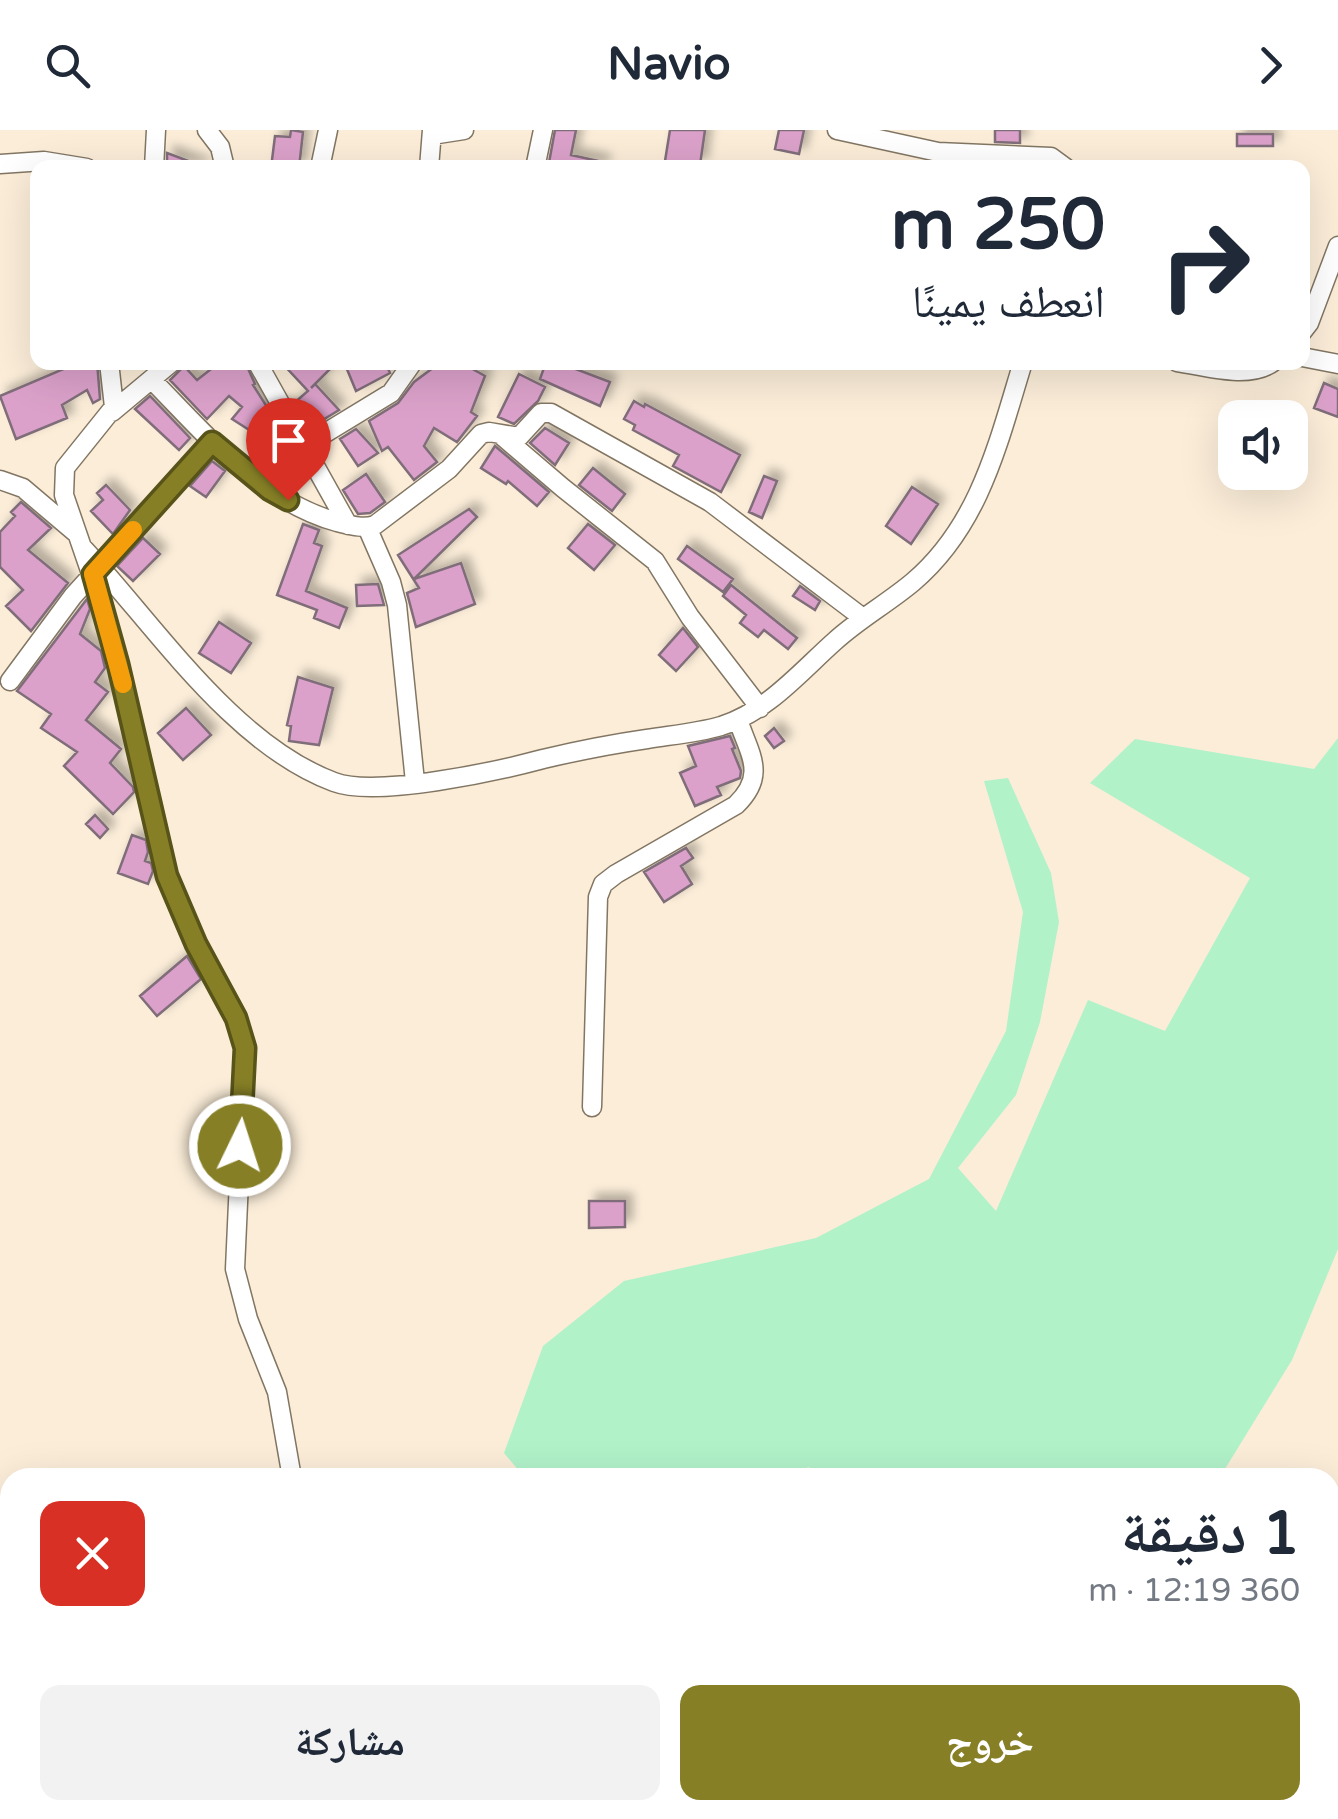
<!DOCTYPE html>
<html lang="ar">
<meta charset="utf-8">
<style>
:root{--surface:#fff;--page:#f2f2f3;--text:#1f2937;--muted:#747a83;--accent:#867f26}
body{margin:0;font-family:"Varela Round","Noto Naskh Arabic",sans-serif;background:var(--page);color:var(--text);direction:rtl;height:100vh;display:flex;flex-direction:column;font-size:38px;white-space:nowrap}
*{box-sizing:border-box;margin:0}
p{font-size:32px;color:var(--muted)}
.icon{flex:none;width:55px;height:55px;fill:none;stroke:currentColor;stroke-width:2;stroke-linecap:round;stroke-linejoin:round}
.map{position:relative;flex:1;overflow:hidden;direction:ltr}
.side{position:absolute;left:0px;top:1338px;width:1340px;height:352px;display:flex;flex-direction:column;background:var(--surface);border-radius:30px 30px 0 0;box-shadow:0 10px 40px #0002;direction:rtl}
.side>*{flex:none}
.top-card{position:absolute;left:30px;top:30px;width:1280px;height:210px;border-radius:20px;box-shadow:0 10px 40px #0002;direction:rtl;background:#fff;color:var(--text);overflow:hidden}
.fabs{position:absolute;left:1218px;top:270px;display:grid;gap:20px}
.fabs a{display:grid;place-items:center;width:90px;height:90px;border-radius:20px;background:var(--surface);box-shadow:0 10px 40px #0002;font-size:50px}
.pin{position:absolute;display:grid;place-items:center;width:85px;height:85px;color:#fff;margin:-102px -42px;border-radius:50% 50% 50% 0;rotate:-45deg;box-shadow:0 0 10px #0007}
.pin .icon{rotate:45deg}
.me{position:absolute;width:110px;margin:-55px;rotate:4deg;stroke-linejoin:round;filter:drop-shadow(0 0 8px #0008)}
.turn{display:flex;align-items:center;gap:35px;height:210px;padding:0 40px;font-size:45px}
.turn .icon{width:130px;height:130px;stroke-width:2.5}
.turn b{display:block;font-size:70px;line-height:85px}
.round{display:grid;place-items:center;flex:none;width:105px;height:105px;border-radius:20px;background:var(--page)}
.summary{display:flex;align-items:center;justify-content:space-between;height:170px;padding:0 40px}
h1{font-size:60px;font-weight:700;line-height:75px}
.button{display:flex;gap:20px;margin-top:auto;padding:20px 40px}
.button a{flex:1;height:115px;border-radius:20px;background:var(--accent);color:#fff;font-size:40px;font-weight:700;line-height:115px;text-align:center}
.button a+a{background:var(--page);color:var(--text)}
header{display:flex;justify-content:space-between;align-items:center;height:130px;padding:0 40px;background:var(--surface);font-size:45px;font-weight:700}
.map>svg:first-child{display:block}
.green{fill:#b1f2c9}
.building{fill:#dba1ca;stroke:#806d7a;stroke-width:2.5;filter:url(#shadow)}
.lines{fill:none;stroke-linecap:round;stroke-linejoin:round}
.street-casing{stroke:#827663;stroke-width:21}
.street{stroke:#fff;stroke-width:18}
.route-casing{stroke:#575319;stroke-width:25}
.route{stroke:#867f26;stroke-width:18}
.slow{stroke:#f59e0b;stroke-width:18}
</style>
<header><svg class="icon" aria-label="forward" viewBox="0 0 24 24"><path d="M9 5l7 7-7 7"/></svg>Navio<svg class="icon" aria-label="search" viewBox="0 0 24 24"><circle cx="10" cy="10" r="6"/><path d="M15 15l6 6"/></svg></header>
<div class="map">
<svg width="1338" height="1689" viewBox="0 0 1338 1689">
<defs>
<filter id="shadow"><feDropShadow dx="7" dy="-7" stdDeviation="5" flood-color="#0004"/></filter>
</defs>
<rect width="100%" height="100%" fill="#fbedd8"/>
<!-- green -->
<path class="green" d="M1338 608V1119L1292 1230 1220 1347 832 1348 808 1337 795 1348H525L504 1323 543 1216 624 1151 816 1108 929 1049 1006 901 1023 782 984 651 1008 648 1051 743 1059 792 1040 892 1016 965 958 1038 996 1081 1088 870 1165 901 1250 748 1090 653 1135 609 1314 639Z"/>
<!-- building -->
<path class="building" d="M291 0 303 2 299 38H271L275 6 290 7Z
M555 0H576L571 25 603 32 602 38H548Z
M670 0H705L700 35 665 31Z
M779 0H804L799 24 775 19Z
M995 0H1020V13L995 12Z
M1237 4H1273V16H1237Z
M167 23 202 36V38H167Z
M66 232H97L100 269 93 273 87 260 62 275 67 288 16 309 0 266 66 238Z
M220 232H245L255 254 253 255 269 280 254 303 232 289 242 277 229 266 207 289 170 250 184 236 197 250Z
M281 232H337L311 258 315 254 339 280 308 299 294 273 308 261Z
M344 232H385L390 243 356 261Z
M441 232H460L485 246 471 282 477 286 457 312 434 298 424 316 437 332 414 350 388 317 382 321 369 291 398 273 414 252Z
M546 232H576L573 238 610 252 600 276 540 249Z
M519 244 545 257 538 271 514 294 498 287Z
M1324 253 1338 259V287L1314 278Z
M150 266 190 308 179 320 135 279Z
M634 271 644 277 645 274 740 325 721 362 673 336 679 325 633 300 635 295 624 289Z
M545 298 569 313 555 335 530 313Z
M356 299 378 323 358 336 340 309Z
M495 316 549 362 537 376 508 351 506 354 481 338Z
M212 331 225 341 206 367 190 356Z
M593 338 625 364 612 381 579 355Z
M366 344 385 372 370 383 358 384 343 360Z
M764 346 777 351 762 388 749 382Z
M106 355 130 380 113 404 91 381 103 370 97 363Z
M912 357 938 374 911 414 886 396Z
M21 372 51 398 28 420 68 453 31 501 6 476 23 460 0 437V402L15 386 11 382Z
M469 379 477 387 414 449 461 433 475 474 416 497 407 463 419 458 398 425Z
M303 394 319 400 314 413 322 416 306 461 347 478 339 498 314 488 317 480 277 465Z
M588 394 615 415 594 440 568 418Z
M143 408 160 424 133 451 117 436Z
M687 416 733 449 723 462 678 429Z
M378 454 384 475 357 476 356 455Z
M731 455 797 508 788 519 764 500 758 507 740 493 746 485 723 466Z
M800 456 820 471 815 480 793 466Z
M87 469 90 479 80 504 101 521 105 538 95 552 108 562 86 590 121 619 110 633 133 657 134 662 113 684 64 636 77 622 41 598 51 584 17 561Z
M219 492 251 513 231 543 199 523Z
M683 498 698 517 676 541 659 525Z
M298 547 333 558 319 615 289 611 291 596 287 595Z
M186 578 211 605 183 630 158 603Z
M774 598 784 611 774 618 765 606Z
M730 606 735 618 732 619 741 641 740 648 717 657 721 665 695 676 680 643 696 636 688 616Z
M95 685 108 699 100 708 86 694Z
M132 705 146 710 148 722 145 731 151 733 153 741 148 754 118 743Z
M686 718 693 728 681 736 692 754 664 772 644 742Z
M187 826 201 849 157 886 140 866Z
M589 1071H625V1097L589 1098Z"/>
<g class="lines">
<!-- street casing -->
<g class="street-casing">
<path id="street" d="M207 0 220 17 225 38
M837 0 938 22 1051 27 1066 38
M432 5 464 0
M0 34 44 31 87 38
M154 38 156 0
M320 38 328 0
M429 38 432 0
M535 38 543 0
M1302 202 1309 193 1338 116
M1302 227 1338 234
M109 232 114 277 65 338 64 365 106 487 167 746 196 814 236 888 245 918 235 1139 248 1189 277 1262 292 1348
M257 232 348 395
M1177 232C1205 236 1249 250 1273 232
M153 251C206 305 261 371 337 392 350 395 362 399 375 395L449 339 481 304 489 302 519 307 541 283H551L710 372 863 488
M112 282 172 232
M501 305 563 358 655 431 690 487 760 578
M304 316 391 263 413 232
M0 350 23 358 76 403
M367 397 391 452 397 475 415 652
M82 417C155 495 232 614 334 652 376 668 498 641 543 629 577 621 612 614 647 609 672 605 697 603 721 596 768 581 799 543 835 511 859 489 888 473 913 452 980 395 998 313 1023 232
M10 551 73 466 213 312
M592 977 598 767 603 754 616 744 736 675C767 645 750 625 738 590
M1330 1645 1338 1618
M0 1654 10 1658
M56 1680 75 1689
M444 1680 461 1689
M1129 1680 1135 1689
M1268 1680 1291 1689
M1168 1689 1174 1680
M1300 1689 1313 1680"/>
</g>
<!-- street -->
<use href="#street" class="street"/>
</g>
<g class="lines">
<!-- route casing -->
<g class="route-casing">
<path id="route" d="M240 1016 245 918 236 888 196 814 167 746 118 534 93 444 212 312 270 360 288 370"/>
</g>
<!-- route -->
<use href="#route" class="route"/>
<!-- slow -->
<path class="slow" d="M123 554 93 444 133 400"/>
</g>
</svg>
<div class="fabs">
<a><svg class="icon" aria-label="sound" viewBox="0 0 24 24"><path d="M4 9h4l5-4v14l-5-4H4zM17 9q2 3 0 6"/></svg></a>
</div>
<div class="pin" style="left:288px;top:370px;background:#d93025"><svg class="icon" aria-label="arrive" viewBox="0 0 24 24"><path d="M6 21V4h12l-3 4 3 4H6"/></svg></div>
<svg class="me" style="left:240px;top:1016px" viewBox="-20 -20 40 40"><circle r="17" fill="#867f26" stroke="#fff" stroke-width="3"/><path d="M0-11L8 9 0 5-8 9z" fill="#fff"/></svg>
<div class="top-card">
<div class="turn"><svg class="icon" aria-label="right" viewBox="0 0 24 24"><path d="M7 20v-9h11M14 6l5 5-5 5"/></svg><div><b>250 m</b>انعطف يمينًا</div></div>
</div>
<section class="side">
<div class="summary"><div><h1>1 دقيقة</h1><p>360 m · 12:19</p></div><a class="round" style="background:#d93025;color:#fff"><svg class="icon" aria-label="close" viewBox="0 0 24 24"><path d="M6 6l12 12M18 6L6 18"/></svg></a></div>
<div class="button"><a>خروج</a><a>مشاركة</a></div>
</section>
</div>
